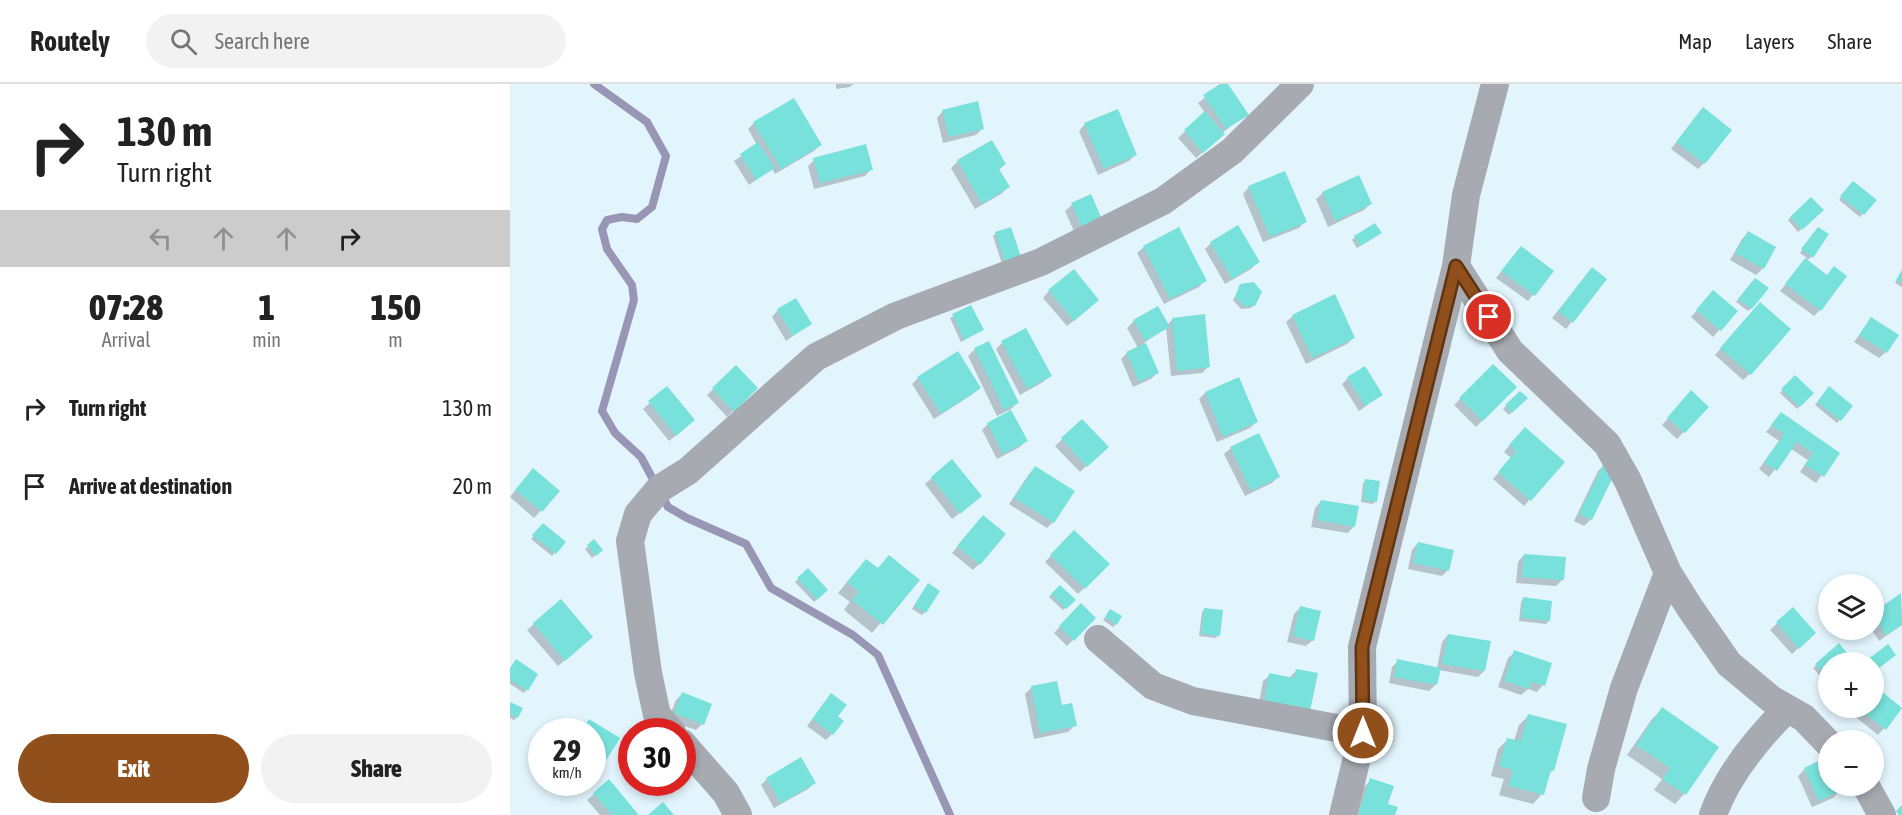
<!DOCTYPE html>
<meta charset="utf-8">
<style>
:root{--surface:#fff;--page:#f2f2f2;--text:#222;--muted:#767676;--line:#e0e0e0;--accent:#91501b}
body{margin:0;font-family:"Asap Condensed",sans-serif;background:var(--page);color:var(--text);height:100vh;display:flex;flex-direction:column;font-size:22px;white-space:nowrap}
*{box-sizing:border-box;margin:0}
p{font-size:20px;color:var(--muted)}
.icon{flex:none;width:33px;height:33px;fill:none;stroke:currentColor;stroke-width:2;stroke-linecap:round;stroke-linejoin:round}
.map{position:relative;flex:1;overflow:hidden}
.side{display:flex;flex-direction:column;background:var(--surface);width:510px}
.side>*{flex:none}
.hud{background:#fff;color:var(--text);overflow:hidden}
.tools{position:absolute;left:1308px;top:490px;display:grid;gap:12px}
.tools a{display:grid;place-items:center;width:66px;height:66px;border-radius:50%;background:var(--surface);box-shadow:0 3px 9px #0003;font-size:30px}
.speed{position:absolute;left:18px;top:634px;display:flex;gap:12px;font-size:30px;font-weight:700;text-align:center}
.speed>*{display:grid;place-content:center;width:78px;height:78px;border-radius:50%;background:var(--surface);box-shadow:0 3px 9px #0003;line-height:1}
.speed small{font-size:15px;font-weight:400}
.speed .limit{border:9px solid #d22;background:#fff;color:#111}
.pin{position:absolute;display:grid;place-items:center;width:51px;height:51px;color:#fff;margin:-26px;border:3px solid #fff;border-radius:50%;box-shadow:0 2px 6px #0007}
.me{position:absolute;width:66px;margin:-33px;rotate:0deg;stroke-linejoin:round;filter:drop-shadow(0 0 4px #0008)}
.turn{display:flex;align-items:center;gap:21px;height:126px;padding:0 18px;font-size:27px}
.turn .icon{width:78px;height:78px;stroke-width:2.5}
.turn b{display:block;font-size:42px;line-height:51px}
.lanes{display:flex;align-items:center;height:57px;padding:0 18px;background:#0003;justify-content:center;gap:30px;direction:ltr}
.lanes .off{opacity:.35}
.eta{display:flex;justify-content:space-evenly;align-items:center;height:102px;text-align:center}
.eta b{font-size:36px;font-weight:800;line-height:42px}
.primary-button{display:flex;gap:12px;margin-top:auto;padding:12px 18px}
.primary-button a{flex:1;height:69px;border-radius:36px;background:var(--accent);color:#fff;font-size:24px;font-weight:800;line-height:69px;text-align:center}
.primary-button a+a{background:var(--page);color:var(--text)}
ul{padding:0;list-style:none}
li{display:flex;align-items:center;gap:18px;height:78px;padding:0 18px}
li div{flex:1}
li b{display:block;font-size:22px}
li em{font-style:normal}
header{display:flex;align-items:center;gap:36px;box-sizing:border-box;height:84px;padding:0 30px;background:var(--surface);border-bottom:2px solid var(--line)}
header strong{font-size:28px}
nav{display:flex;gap:33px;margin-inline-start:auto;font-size:21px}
.search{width:420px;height:54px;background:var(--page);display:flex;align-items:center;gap:15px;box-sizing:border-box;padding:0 21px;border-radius:33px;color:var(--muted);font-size:22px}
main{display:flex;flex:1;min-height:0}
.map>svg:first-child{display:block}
.shadow{fill:#0003}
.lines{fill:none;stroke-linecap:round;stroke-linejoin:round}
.stream{stroke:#9996b5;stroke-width:8}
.building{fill:#78e1db}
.minor{stroke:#a7abb1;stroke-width:28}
.route-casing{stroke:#5e3412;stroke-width:15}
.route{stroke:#91501b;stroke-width:10}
</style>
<header>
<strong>Routely</strong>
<div class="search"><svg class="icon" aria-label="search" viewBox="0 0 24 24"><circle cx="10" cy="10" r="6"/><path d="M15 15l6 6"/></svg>Search here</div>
<nav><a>Map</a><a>Layers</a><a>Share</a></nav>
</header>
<main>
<section class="side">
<div class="hud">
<div class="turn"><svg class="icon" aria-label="right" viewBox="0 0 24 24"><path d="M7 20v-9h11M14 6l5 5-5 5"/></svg><div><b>130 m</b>Turn right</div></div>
<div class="lanes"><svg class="icon off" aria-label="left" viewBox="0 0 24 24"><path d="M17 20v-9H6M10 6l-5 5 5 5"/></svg><svg class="icon off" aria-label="ahead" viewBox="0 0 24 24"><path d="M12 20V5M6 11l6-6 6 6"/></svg><svg class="icon off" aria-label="ahead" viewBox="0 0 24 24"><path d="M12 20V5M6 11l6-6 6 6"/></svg><svg class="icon" aria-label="right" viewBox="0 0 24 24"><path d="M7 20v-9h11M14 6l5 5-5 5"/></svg></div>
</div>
<div class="eta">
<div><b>07:28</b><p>Arrival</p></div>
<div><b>1</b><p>min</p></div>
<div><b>150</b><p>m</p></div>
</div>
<ul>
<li><svg class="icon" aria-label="right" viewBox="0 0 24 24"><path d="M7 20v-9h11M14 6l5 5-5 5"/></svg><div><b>Turn right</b></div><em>130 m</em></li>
<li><svg class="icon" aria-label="arrive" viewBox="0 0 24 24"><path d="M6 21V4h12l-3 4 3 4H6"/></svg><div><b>Arrive at destination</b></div><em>20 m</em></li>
</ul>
<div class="primary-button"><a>Exit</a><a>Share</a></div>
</section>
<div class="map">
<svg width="1392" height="731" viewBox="0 0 1392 731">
<rect width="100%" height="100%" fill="#e2f4fc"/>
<!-- shadow -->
<path class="shadow" d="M326 0H343L340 3 326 5Z
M713 0H716L737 30 712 49 707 56 686 74 668 54 695 29 688 19Z
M433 27 473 44 466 51 433 59 427 34Z
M1187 32 1194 79 1188 85 1161 65Z
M244 39 310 61 304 67 265 90 262 85 239 101 224 77 247 61 238 45Z
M575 40 626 70 619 77 588 91 569 47Z
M481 58 495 80 488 87 498 103 491 110 465 125 441 84 447 78Z
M304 76 361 85 355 92 304 105 298 82Z
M1340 101 1365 116 1350 133 1329 116Z
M739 103 795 137 789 144 753 158 733 110Z
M813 109 860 120 854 126 818 143 806 115Z
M580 112 568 156 555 127 562 121Z
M1301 115 1312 126 1288 148 1278 136Z
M668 145 695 196 689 203 654 220 627 169 634 163Z
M1305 147 1301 173 1297 177 1310 226 1304 232 1270 207 1297 174 1290 169Z
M486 149 509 172 492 180 483 152Z
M1238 149 1253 184 1246 191 1220 176 1232 155Z
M867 152 847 164 842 156 845 153Z
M701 159 748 178 741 185 715 200 695 165Z
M1011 164 1042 187 1018 217 986 194Z
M1082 185 1095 195 1056 245 1042 234Z
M1392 186V203L1385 199Z
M1242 198 1241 224 1238 227 1226 218Z
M731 201 744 221 741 224 731 225 723 216Z
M539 207 581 223 557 242 533 214Z
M1197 215 1226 228 1203 253 1181 233Z
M461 223 472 246 451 258 440 234Z
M647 224 657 241 663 235 698 283 692 289 661 292 656 244 634 259 648 288 641 295 623 303 611 275 617 269 628 264 617 244 624 237Z
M268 226 300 240 276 257 262 233Z
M1244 227 1240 290 1233 296 1205 271Z
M783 232 843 254 837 260 796 280 776 238Z
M1361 235 1376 268 1369 274 1344 258Z
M492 259 540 292 533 298 510 311 486 265Z
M465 265 507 319 500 326 516 357 510 363 487 375 472 346 478 340 500 328 499 326 487 332 458 272Z
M983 282 1005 303 966 343 944 321Z
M226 283 246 304 217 333 197 311Z
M1285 293 1302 309 1287 325 1270 309Z
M408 294 470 304 463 310 424 335 402 300Z
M838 294 871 311 849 327 832 300Z
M728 295 746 338 740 344 707 358 689 315 695 309Z
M157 304 177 342 159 357 133 325Z
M1316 307 1341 323 1327 339 1305 321Z
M1010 309 1016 314 999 331 993 325Z
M1175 315 1197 323 1167 355 1152 341Z
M1271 330 1328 369 1306 399 1290 388 1298 376 1281 365 1259 393 1249 385 1269 357 1256 348Z
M572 337 590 369 570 388 545 362Z
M1008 351 1020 415 1014 422 983 395 1001 374 994 368Z
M721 364 768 393 762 399 735 412 714 370Z
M1094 381 1081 435 1074 442 1064 437 1088 387Z
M525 384 543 438 537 444 499 420 519 390Z
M17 392 48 407 24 434 0 413Z
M422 394 464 418 442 435 415 400Z
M856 396 866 417 863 420 851 418 853 399Z
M811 417 844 442 838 449 801 443 805 424Z
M467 439 469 480 463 486 442 469Z
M33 441 54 458 42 472 21 455Z
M564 448 598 480 568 510 535 478Z
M84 457 91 466 82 474 75 465Z
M908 459 938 486 932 492 898 485 902 466Z
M1014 471 1053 495 1046 502 1006 499 1008 478Z
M367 485 408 496 362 549 334 526 340 518 328 509 347 486Z
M298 486 316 506 304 518 285 498Z
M550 503 564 516 553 526 539 513Z
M415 504V528L412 531 402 525Z
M1391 511 1392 541 1369 557 1362 546H1364V529Z
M1013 515 1039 537 1036 540 1009 537 1011 518Z
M50 517 74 559 48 582 17 546Z
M571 521 584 534 557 562 544 549Z
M790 524 803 556 796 562 777 558 784 530Z
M695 525 708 551 706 554 689 552 692 528Z
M1283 525 1298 555 1282 570 1260 546Z
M600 527 606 540 603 543 593 536Z
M938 551 974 587 968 593 929 586 926 600 919 607 879 599 882 583 888 577 927 585 932 558Z
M1329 562 1323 579H1318V583L1309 591 1303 584Z
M1005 568 1033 601 1027 608 1018 605 1011 611 988 603 998 574Z
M0 585 16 606 14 609 0 600Z
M786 587 806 591 748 624 753 597 760 591 779 594Z
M1364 603 1391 625 1368 651 1338 627 1340 624H1364Z
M521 604 551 623 565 641 558 648 524 655 515 610Z
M172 610 192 640 186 646 158 636 166 616Z
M315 618 326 633 322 650 316 656 297 642Z
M0 619 7 633 4 636 0 634Z
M1152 625 1207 664 1174 710 1165 720 1144 706 1152 695 1117 671 1142 635Z
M1018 632 1043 686 1038 691 1032 710 1023 720 989 711 994 695 981 692 988 665 998 655 1004 657 1009 641Z
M79 637 93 677 87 683 82 680V648H70Z
M1314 676 1318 685V702H1327L1329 707 1323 714 1302 723 1288 692 1294 686Z
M257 695 304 699 298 705 264 724 251 701Z
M861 696 876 721 886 724 884 731H845L854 703Z
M84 710 126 730 90 731 77 716Z"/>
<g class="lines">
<!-- stream -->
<path class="stream" d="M84 0 137 38 156 72 142 123 127 135 112 133 97 136 92 145 97 165 122 201 124 216 92 327 105 349 131 373 146 401
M152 412 158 423 177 434 236 460 261 504 343 551 368 571 440 731"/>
</g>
<!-- building -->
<path class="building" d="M710 0H718L739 31 716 45 693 11Z
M284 14 312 61 271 85 243 38Z
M468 17 474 45 439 53 432 26Z
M1193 23 1222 46 1195 80 1166 58Z
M608 25 627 71 594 85 574 39Z
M695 27 715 50 693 69 674 46Z
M482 56 496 80 489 85 500 103 472 120 447 76Z
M248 58 265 84 246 96 230 70Z
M356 60 363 86 310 99 303 74Z
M775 87 797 138 760 153 738 102Z
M849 91 862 120 825 137 812 108Z
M1343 97 1367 116 1354 131 1330 112Z
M581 110 595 142 575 151 561 119Z
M1301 113 1314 126 1292 146 1280 133Z
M865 139 872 149 850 162 844 152Z
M728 141 750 178 722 195 700 158Z
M501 143 511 173 495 178 485 148Z
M669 143 697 197 660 215 633 162Z
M1308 143 1319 150 1303 174 1291 165Z
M1238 147 1266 163 1254 185 1225 169Z
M1011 162 1044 187 1025 212 991 187Z
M1295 174 1317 191 1324 182 1337 192 1311 227 1275 200Z
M1082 183 1097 195 1063 239 1048 227Z
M564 185 589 216 564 237 538 206Z
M1392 186V199L1386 196Z
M1245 194 1259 204 1242 225 1228 215Z
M744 198 752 208 745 222H734L725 213 730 200Z
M1203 206 1228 227 1211 247 1186 226Z
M825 210 845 254 802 274 782 231Z
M286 214 302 240 283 252 267 225Z
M1250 218 1281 245 1241 291 1210 264Z
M461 221 474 246 454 256 442 230Z
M648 222 660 243 635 257 623 236Z
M695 230 700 283 667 287 662 234Z
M1361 233 1389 251 1377 269 1349 251Z
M516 244 542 292 517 305 491 257Z
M479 257 509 319 494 326 464 264Z
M636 259 649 289 629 298 616 268Z
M448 267 471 304 431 330 407 293Z
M983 280 1007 303 973 337 949 314Z
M226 281 248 304 224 328 202 304Z
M855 282 873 311 855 322 837 293Z
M1285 291 1304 309 1290 323 1271 305Z
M729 293 748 338 713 353 695 308Z
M157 302 185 336 166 352 138 317Z
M1319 302 1343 322 1331 337 1307 318Z
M1181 306 1199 323 1175 349 1157 334Z
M1010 307 1018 314 1002 329 995 321Z
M501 326 518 357 493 370 477 339Z
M1271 328 1330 369 1314 393 1295 381 1303 369 1287 358 1267 387 1254 378 1274 350 1261 341Z
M572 335 599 363 577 383 551 354Z
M1015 343 1055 378 1021 417 988 388 1006 367 999 361Z
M749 349 770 393 741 407 720 363Z
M442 375 472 412 450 430 421 393Z
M1094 379 1107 385 1082 436 1069 430Z
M525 382 565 407 544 439 504 414Z
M23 384 50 407 32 428 5 406Z
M855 395 870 397 867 418 853 416Z
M811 416 849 422 845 443 807 436Z
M473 431 496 450 470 481 447 462Z
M33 439 56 458 46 470 22 451Z
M564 446 600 480 575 505 540 471Z
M84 455 93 466 86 472 77 461Z
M908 458 944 466 939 487 903 479Z
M1014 470 1056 473 1054 496 1012 493Z
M379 471 410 496 373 541 342 516 349 508 337 498 356 475 368 484Z
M298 484 318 506 307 516 287 494Z
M418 499 430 507 416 529 404 522Z
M550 501 566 516 556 525 541 510Z
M1391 509 1392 541 1376 551 1364 533V528Z
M1013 513 1042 517 1040 537 1011 534Z
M51 515 83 553 55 577 23 539Z
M571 519 586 534 564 557 549 542Z
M790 522 811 527 804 557 783 552Z
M1283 523 1306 549 1289 565 1266 538Z
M694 524 713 526 710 552 691 550Z
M600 525 612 532 607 541 595 533Z
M938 550 981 557 975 587 932 580Z
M1329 559 1337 569 1325 579H1318V584L1313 589 1305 580Z
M1378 560 1386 571 1364 588V579H1353Z
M1004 566 1042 579 1035 602 1022 598 1019 605 994 597Z
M6 575 28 590 18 607 0 596V584Z
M887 575 931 584 927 601 884 593Z
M786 585 808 589 800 627 754 618 759 589 784 594Z
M547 597 552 621 562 619 567 642 530 649 521 602Z
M1364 601 1392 624 1376 646 1348 624H1364Z
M172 608 202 620 194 641 164 629Z
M321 609 337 621 328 632 334 637 323 651 302 635Z
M0 618 13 624 8 634 0 630Z
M1152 623 1209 663 1176 711 1152 695 1160 684 1126 661Z
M1018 630 1057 640 1044 687 1041 686 1034 711 998 702 1003 686 989 682 997 654 1011 657Z
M79 635 110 654 95 678 82 670V648H71Z
M291 673 306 699 271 719 256 694Z
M1315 674 1318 681V702H1328L1331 707 1309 717 1294 684Z
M860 694 884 702 878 720 888 723 885 731H848Z
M99 695 128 730 127 731H102L83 709Z
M153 718 164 731H138Z
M1392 721V731H1389L1386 727Z"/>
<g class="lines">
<!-- minor -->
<path class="minor" d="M946 182 1000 267 1097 360 1118 397 1158 489 1180 524 1219 580 1261 615 1294 634 1318 659
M588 555 643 602 683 617 853 649
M162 648 147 631 138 589 120 457 128 430 149 405 178 387 306 273 386 232 531 178 653 117 722 67 790 0
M172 659 216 709 228 731
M1356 702 1372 731
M1086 714 1091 685 1114 604 1158 489
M833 731 853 649 852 563 946 182 956 111 985 0
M1203 731C1217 691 1247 655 1277 625"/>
</g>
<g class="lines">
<!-- route casing -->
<g class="route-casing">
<path id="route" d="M853 649 852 563 946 182 979 233"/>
</g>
<!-- route -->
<use href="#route" class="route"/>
</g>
</svg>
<div class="tools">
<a><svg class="icon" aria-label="layers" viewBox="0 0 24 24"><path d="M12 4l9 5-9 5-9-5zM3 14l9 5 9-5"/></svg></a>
<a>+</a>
<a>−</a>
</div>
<div class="speed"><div>29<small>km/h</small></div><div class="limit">30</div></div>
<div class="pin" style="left:979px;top:233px;background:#d93025"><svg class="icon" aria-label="arrive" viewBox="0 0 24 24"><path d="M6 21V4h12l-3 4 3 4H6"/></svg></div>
<svg class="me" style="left:853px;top:649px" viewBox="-20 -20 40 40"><circle r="17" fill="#91501b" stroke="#fff" stroke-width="3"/><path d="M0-11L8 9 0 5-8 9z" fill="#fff"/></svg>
</div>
</main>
